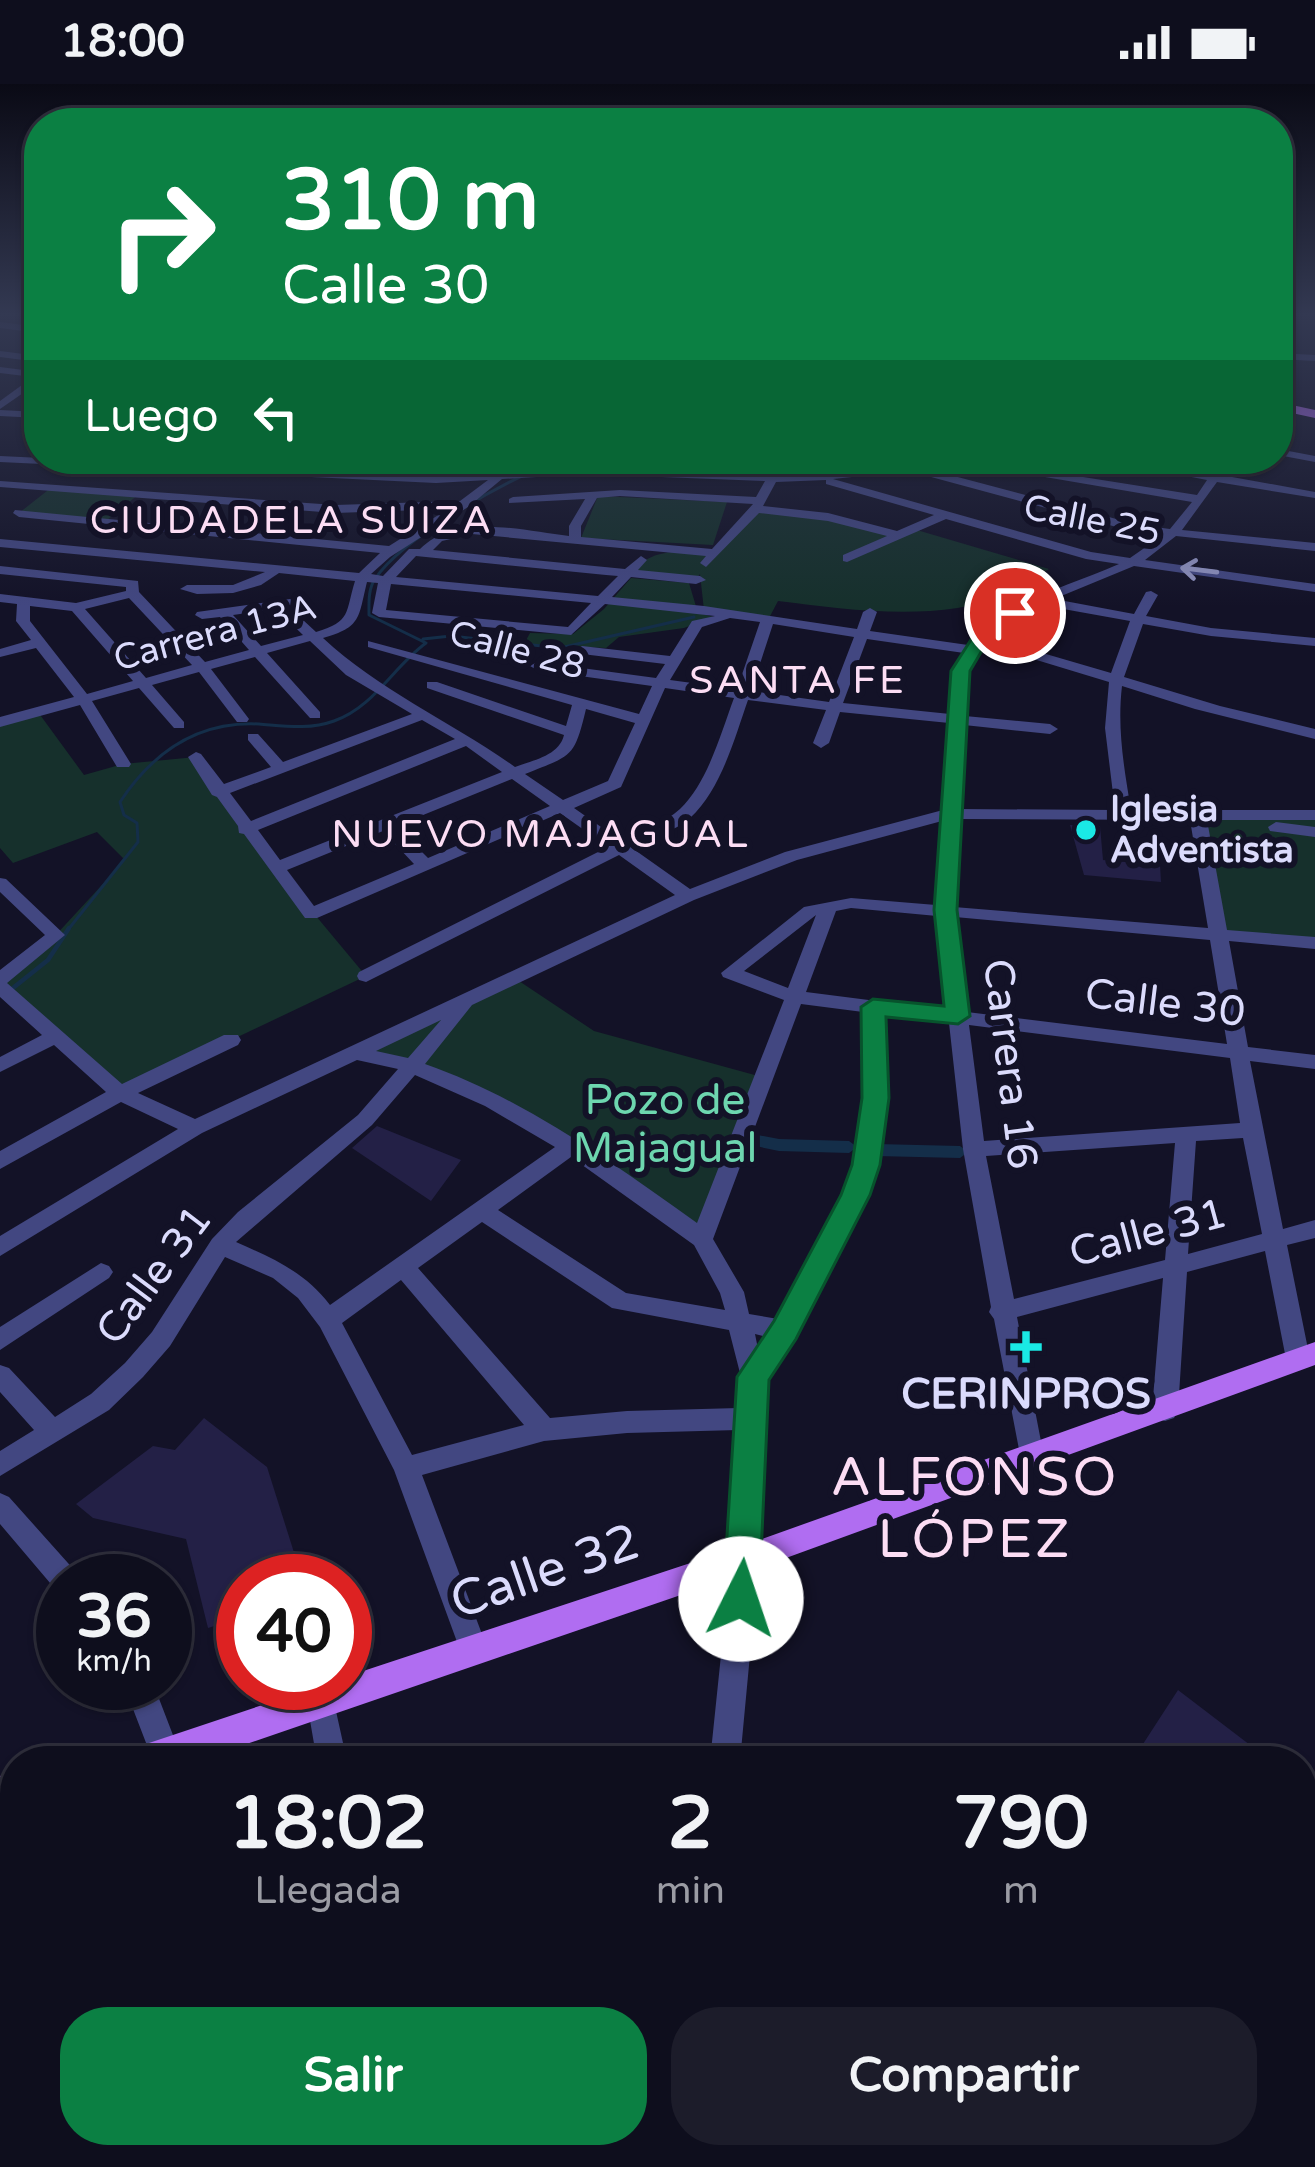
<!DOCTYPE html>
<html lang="es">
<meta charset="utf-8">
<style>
:root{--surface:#0e0e1d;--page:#1c1c2a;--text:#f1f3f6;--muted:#9b9ca4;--line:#2e2e3b;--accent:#0b8043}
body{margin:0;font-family:"Varela Round",sans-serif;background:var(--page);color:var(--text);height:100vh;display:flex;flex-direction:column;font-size:45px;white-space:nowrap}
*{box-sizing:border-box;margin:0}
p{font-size:39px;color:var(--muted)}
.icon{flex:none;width:66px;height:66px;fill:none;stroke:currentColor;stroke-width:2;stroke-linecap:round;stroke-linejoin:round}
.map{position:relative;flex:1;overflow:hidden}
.drawer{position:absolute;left:0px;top:1662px;width:1317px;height:423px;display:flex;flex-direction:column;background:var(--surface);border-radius:48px 48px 0 0;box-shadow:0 3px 9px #0004,0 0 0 3px var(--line)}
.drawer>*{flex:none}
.hud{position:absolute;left:24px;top:24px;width:1269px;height:366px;border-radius:48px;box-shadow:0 3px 9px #0004,0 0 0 3px var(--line);background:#0b8043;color:#fff;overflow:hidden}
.speed{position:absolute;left:36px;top:1470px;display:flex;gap:24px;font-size:60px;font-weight:700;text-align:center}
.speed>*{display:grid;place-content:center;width:156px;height:156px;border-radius:50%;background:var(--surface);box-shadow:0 3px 9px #0004,0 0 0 3px var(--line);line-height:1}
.speed small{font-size:30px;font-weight:400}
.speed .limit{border:18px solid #d22;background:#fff;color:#111}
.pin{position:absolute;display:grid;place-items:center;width:102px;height:102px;color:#fff;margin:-51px;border:6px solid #fff;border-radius:50%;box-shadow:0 3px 12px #0007}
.me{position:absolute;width:132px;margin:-66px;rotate:4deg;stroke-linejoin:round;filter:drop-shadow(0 0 9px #0008)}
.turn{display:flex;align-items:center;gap:42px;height:252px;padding:0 60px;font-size:54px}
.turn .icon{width:156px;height:156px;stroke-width:2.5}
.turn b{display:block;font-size:84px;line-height:102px}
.then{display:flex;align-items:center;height:114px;padding:0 60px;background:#0003;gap:24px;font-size:45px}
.eta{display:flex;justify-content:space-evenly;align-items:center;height:204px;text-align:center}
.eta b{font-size:72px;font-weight:800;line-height:84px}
.button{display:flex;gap:24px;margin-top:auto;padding:24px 60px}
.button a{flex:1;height:138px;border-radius:48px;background:var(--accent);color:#fff;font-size:48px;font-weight:800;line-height:138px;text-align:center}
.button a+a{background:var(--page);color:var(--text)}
.status{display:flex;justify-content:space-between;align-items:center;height:84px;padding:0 60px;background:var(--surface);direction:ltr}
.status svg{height:33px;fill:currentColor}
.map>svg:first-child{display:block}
.green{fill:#16302c}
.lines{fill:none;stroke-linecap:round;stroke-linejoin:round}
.stream-far1{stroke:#142e49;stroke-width:3}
.stream{stroke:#142e49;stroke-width:4.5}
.canal{fill:#142e49;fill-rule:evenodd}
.building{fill:#232046}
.minor{fill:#424781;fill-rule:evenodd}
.major{fill:#b06df1;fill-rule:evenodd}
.oneway{stroke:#8e91be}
.route{fill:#0b8043;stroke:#07532c;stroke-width:3}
.poi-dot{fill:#1ae9e5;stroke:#131227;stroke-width:4.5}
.labels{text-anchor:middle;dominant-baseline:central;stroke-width:12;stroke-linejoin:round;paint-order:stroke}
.far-street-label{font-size:36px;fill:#dbdbfc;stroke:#131227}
.far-poi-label{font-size:36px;font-weight:bold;fill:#dbdbfc;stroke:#131227;text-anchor:start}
.far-neighbourhood-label{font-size:39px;letter-spacing:3px;fill:#fcddf4;stroke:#131227}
.street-label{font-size:42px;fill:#dbdbfc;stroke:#131227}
.park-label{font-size:42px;fill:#6dd6af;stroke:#131227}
.poi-label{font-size:42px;font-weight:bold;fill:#dbdbfc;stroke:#131227}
.near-street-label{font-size:51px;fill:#dbdbfc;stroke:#131227}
.near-neighbourhood-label{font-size:54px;letter-spacing:3px;fill:#fcddf4;stroke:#131227}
</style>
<div class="status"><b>18:00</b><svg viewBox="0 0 49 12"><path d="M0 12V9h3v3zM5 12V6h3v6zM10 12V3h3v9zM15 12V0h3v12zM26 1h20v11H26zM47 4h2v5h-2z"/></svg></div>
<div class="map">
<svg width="1315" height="2083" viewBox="0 0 1315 2083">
<rect width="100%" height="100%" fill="#131227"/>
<!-- green -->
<path class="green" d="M670 375H782L770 396 657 391Z
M52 403 139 410 106 437 19 429Z
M598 412 727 418 713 461 581 454Z
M756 425 828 433 894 450 910 444 1049 485C1036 493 1023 504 1009 510 938 539 851 526 778 517L768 536 704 526 700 490 696 496 631 489C651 463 683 467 713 469Z
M631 494 689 499 698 529 714 533 684 544 619 553 606 564 524 560 530 549 573 550 604 525Z
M38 628 84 691 123 680 196 673 276 784 366 892 120 1009 0 895 42 866 125 776 97 748 13 779 0 764V638Z
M1315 731V859L1218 848 1198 733Z
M516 895 594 947 762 993 698 1160 634 1108 479 1011 356 969Z"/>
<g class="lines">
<!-- stream-far1 -->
<path class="stream-far1" d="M423 555 451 552 560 564 694 533
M67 847 138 758 137 739 124 731 120 718C153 668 197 637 259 640 285 642 309 646 334 637 374 623 393 583 426 559L369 531C369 519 368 505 375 495 402 454 508 395 554 378"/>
<!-- stream -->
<path class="stream" d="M13 904 48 876 69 844"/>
<!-- canal -->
<path class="canal" d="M747 1049 779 1055 849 1057 857 1063 849 1069 779 1067 741 1059 739 1055 741 1051Z
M876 1060 960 1062 968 1068 960 1074 876 1072 868 1066Z"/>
</g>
<!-- building -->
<path class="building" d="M1070 741 1100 742 1103 776 1160 781 1161 798 1084 791Z
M377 1042 461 1076 431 1117 352 1064Z
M204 1334 267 1383 303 1497H243V1533L208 1544 186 1455 93 1434 76 1420 153 1362 175 1366Z
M1178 1606 1271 1677H1132Z"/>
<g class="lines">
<!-- minor -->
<path class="minor" d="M0 238 39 243V249L0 244Z
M0 267 39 272V278L0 273Z
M1278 269 1315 271V277L1278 275Z
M0 283 39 288V298L0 325V317L33 293 0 289Z
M0 326 39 328V334L0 332Z
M1278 365 1315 372V378L1278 371Z
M0 372 436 393 496 389 501 383 426 378 420 375H519L508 388 585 384 768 391 776 375H788L779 391 795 392 899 383 920 375H936L1045 387 1197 411 1207 396 1100 375H1125L1211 390 1221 375H1233L1221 391 1315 408V414L1217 398 1182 446 1315 459V467L1176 452 1145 476 1315 500V508L1134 482 1054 515 1134 530 1146 508 1151 507 1158 511 1146 532 1211 544 1315 554V562L1211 552 1143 540 1124 593 1220 622 1315 645V655L1195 625 1122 602C1117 644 1124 684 1131 726H1315V736H1207L1227 846 1315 853V865L1229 857 1248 963 1315 971V985L1250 977 1283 1145 1315 1136V1154L1287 1161 1310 1275 1307 1282 1298 1285 1289 1282 1286 1275 1265 1167 1187 1188 1178 1326 1174 1334 1165 1337 1156 1334 1152 1326 1163 1194 1017 1233 1044 1373 1040 1381 1031 1384 1022 1381 994 1235 989 1228 991 1223 963 1065 949 939 883 930 884 1042 869 1107 826 1197 765 1295 759 1475 740 1677H710L731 1475 738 1346 627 1349 544 1357 422 1391 488 1566 484 1576 474 1580 464 1576 460 1566 394 1386 320 1243 298 1214 273 1194 225 1173 170 1262 143 1293 109 1326 0 1392V1367L34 1346 0 1308V1281L9 1284 55 1333 91 1310 125 1279 152 1248 212 1155 238 1128 358 1031 398 985 357 976 202 1049 0 1172V1152L178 1045 121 1018 0 1085V1067L106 1008 54 961 0 988V973L42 951 0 913V886L45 851 0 808V794L6 795 65 851 7 899 122 1000 224 951H238L241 956 238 961 138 1009 195 1035 675 811 619 771 366 898 359 896 357 892 359 888 608 763 560 729 317 834H305L244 750 239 749 238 742 217 713 212 711 188 673 196 668 201 670 224 700 271 683 248 656V650H258L283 678 412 630 346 591 310 557 267 569 320 628V634H310L255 573 211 585 249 635 247 638H237L199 588 152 601 184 638V644H174L139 604 92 617 131 680 129 683H117L80 621 0 643V633L74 613 36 564 0 573V565L31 556 16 537 17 520 0 518V510L76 519 126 507V503L0 490V482L138 497 139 508 205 578 249 566 220 533 202 535 195 531 197 528 290 515 297 519 289 523 316 548C352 537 345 529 355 497L279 489 261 501 233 509 197 510 180 505 187 501H233L265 488 0 463V455L359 489 380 469 19 433 13 429 15 426 389 462 448 425 335 429 0 403V397L335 421 460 417 488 396 436 399 0 378ZM927 381 1045 393 1192 418 1170 445 1139 441 920 383ZM909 387 1135 448 1163 451 1130 474 1091 468 833 395ZM585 390 765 397 756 413 620 406 513 413 509 415V419L585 415 569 442V452C522 447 457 428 420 465H409L383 492 371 490 390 473 468 423 502 395ZM826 396V400L934 431 897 447 828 429 763 422 776 398ZM620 412 753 420 712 465 581 453V442L597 414ZM759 429 828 437 887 452 843 471V477L847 478 946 435 1086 475 1119 480C1066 503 1008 517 968 561L870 547 877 528 870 524 863 528 857 545 704 522 612 513 631 493 696 500 706 496 700 492 638 486 647 476 641 472 625 485 433 466 442 457 472 450 706 472 700 479 706 483ZM416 472 606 491 618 492 598 512 396 493ZM367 498 378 499 372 529 379 533 571 551 605 520 715 532 692 537 670 572 582 562 575 566 582 570 665 580 656 594 537 578 530 582 537 586 652 602 639 630 368 557V563L572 621 566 642 437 598H427V604L564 651C559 672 533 676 515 683 452 638 380 607 323 554 362 543 358 534 367 498ZM391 500 591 519 568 543 386 526ZM129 514 192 581 146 594 85 525ZM1041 521 1130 537 1111 589 991 554ZM30 522 72 527 133 597 87 610 30 537ZM276 525 303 551 261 562 233 531ZM730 534 760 538 737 605 670 596 702 543ZM773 540 854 553 829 618 751 607ZM867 555 964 569 953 587 950 630 843 619ZM984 560 1109 598 1105 644 1115 726 959 725 964 641 1050 650 1058 645 1050 640 965 632 967 587ZM665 604 734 614C721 649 708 698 680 725 665 739 639 748 621 757L574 724 621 703ZM748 616 826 626 813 659 821 664 829 659 840 628 949 639 943 726 785 768 690 805 632 764C650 755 675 747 690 734 721 706 735 653 748 616ZM586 625 635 639 608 697 563 716 525 690C572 671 574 675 586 625ZM422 636 455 655 251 737 230 709ZM466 662 502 688 280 776 258 746ZM512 695 550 722 428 774 396 742ZM959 735 1190 736 1208 844 954 823ZM942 737 936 821 851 814 804 823 721 889 723 893 784 916 697 1139C611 1078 525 1015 425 980L472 921 694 816 797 776ZM383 747 414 780 314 822 287 786ZM851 824 937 832 947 926 806 908 836 827ZM816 831 788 904 744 887ZM955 833 1210 856 1227 960 967 928ZM801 920 863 928C864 971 868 1015 860 1058 849 1123 813 1181 778 1235L749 1230 744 1208 713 1155ZM441 936 408 974 376 967ZM969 941 1230 974 1240 1039 984 1057ZM415 991 485 1022 555 1063 330 1221C305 1188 274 1175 236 1158L372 1041ZM1243 1054 1262 1150 1188 1170 1196 1057ZM1175 1059 1165 1176 1014 1215 986 1072ZM571 1073 694 1161 720 1209 725 1226 626 1209 498 1126ZM482 1138 612 1224 729 1246 741 1293 739 1324 627 1327 550 1334 418 1184ZM401 1196 524 1341 412 1371 342 1239ZM755 1250 767 1253 758 1265Z
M1276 738 1315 743V753L1270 747 1268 743Z
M101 1179 109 1182 113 1188 109 1194 0 1266V1243Z
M0 1409 9 1413 76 1488 80 1497H63V1509L56 1506 0 1440Z
M123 1599H153L181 1672 179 1677H153Z
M322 1604 332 1609 347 1677H317L307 1619 312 1609Z
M15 1920V1954L0 1959V1925Z
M1315 1933V1967L1302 1968V1934Z
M372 2070H478L472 2083H374Z
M667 2070H703L701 2083H665Z
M846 2070H882L883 2083H847Z
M1101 2070H1137L1139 2083H1103Z"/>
<!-- major -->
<path class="major" d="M1278 318 1315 326V334L1278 326Z
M1315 1258V1281L745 1489 197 1677H129L134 1665 146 1660 328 1599H345V1593L745 1461Z
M15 1689V1725L0 1728V1692Z"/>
</g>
<!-- one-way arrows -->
<defs><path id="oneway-shaft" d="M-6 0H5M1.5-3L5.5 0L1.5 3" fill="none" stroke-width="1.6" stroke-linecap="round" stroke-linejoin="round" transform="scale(3)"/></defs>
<use class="oneway" href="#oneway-shaft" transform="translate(1199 486) rotate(-173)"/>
<!-- sky -->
<linearGradient id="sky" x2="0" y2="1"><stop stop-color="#0a0a15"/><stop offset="0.44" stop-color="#333952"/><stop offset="1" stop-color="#333952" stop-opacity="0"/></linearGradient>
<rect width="1315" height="523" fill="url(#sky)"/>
<!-- route -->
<path class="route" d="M1009 525 1024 529 987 558 970 587 957 826 970 932 958 940 886 933 889 1014 880 1081 870 1111 796 1255 769 1296 759 1515 754 1527 741 1533 728 1527 723 1515 737 1293 774 1237 841 1111 852 1081 862 1014 861 923 873 915 944 922 934 826 951 587 974 551Z"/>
<!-- markers -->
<g class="poi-dot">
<circle cx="1086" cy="746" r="12"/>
<path d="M1020 1245h12v12h12v12h-12v12h-12v-12h-12v-12h12z"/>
</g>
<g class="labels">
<!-- far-street labels -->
<g class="far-street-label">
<text transform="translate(1092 436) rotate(11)">Calle 25</text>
<text transform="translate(215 549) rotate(-15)">Carrera 13A</text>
<text transform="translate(517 566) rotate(15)">Calle 28</text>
</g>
<!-- far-poi labels -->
<g class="far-poi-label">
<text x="1110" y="725">Iglesia<tspan x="1110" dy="41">Adventista</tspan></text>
</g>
<!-- far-neighbourhood labels -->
<g class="far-neighbourhood-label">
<text x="292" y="436">CIUDADELA SUIZA</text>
<text x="798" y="596">SANTA FE</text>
<text x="541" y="750">NUEVO MAJAGUAL</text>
</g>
<!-- street labels -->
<g class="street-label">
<text transform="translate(1165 919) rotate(7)">Calle 30</text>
<text transform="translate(1010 980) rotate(83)">Carrera 16</text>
<text transform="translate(1148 1149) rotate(-15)">Calle 31</text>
<text transform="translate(154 1191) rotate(-53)">Calle 31</text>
</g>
<!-- park labels -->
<g class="park-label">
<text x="665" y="1016">Pozo de<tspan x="665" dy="48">Majagual</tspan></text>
</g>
<!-- poi labels -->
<g class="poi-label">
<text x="1026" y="1310">CERINPROS</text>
</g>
<!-- near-street labels -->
<g class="near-street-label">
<text transform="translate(545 1488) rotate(-19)">Calle 32</text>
</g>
<!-- near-neighbourhood labels -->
<g class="near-neighbourhood-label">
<text x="975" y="1393">ALFONSO<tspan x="975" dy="62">LÓPEZ</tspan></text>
</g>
</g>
</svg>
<div class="speed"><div>36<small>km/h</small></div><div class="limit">40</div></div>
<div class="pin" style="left:1015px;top:529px;background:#d93025"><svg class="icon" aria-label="arrive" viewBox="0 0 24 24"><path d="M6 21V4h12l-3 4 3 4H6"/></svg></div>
<svg class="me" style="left:741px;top:1515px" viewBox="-20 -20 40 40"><circle r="19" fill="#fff"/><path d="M0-13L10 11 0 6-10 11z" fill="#0b8043"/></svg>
<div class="hud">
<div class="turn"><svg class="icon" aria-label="right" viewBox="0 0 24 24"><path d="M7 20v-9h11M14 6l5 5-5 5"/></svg><div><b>310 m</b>Calle 30</div></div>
<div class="then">Luego<svg class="icon" aria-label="left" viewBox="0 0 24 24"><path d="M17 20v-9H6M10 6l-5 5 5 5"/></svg></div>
</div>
<section class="drawer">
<div class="eta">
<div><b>18:02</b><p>Llegada</p></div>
<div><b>2</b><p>min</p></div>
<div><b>790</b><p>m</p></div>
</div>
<div class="button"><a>Salir</a><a>Compartir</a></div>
</section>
</div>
